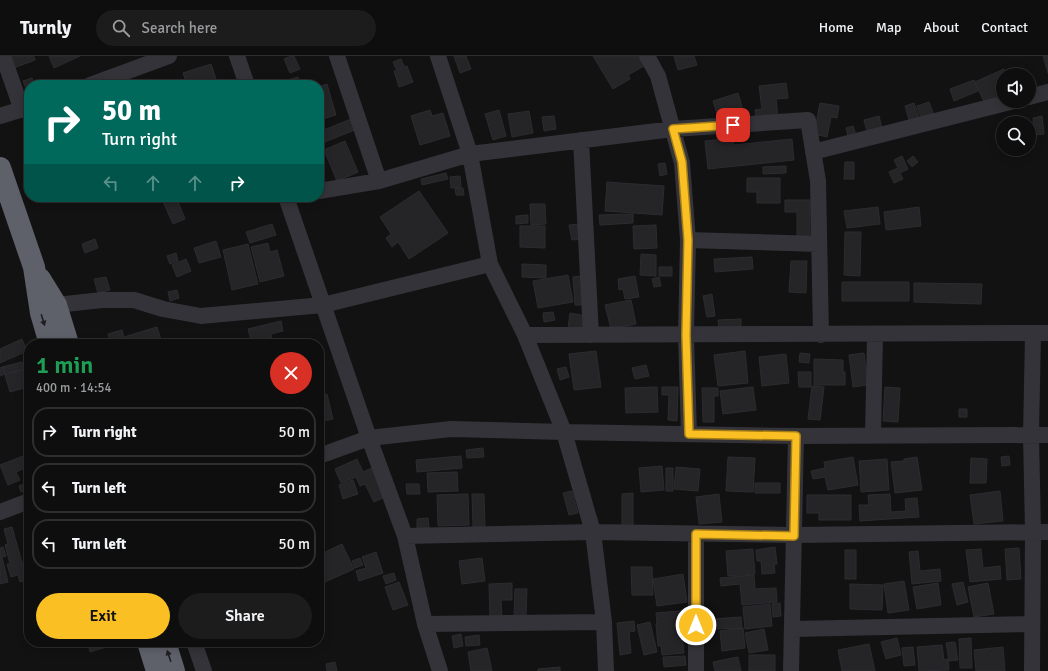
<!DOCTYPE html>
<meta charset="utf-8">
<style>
:root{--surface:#0e0e0e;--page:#1c1c1c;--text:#f1f3f6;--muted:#9b9c9e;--line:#2e2e2e;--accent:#fabf23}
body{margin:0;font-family:Signika,sans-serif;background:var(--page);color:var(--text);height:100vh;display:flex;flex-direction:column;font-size:15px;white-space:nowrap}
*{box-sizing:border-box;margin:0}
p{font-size:13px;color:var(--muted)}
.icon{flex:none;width:22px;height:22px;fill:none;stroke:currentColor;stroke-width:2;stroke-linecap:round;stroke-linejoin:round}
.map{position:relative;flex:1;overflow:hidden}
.details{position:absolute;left:24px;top:283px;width:300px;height:308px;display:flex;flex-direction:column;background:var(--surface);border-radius:16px;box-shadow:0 2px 10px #0003,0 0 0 1px var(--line)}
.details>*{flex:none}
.top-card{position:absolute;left:24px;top:24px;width:300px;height:122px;border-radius:16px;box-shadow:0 2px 10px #0003,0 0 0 1px var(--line);background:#00695c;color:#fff;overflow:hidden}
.fabs{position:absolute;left:996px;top:12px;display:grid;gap:8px}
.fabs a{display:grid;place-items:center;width:40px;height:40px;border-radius:50%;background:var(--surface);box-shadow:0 2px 10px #0003,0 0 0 1px var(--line);font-size:20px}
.pin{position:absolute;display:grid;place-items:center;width:34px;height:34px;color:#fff;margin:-17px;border-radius:8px;box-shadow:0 2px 6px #0006}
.me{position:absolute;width:44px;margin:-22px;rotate:0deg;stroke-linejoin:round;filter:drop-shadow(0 0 3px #0008)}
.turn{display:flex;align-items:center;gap:14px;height:84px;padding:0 12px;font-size:18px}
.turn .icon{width:52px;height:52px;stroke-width:2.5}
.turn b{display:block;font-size:28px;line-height:34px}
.lanes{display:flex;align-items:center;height:38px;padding:0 12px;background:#0003;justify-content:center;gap:20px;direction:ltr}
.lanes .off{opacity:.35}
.round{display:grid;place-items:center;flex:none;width:42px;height:42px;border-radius:21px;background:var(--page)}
.headline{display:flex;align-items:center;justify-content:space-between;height:68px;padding:0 12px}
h1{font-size:24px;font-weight:600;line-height:30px;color:#1e9e55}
.cta{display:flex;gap:8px;margin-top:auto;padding:8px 12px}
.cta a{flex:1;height:46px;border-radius:24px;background:var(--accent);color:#111;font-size:16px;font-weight:600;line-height:46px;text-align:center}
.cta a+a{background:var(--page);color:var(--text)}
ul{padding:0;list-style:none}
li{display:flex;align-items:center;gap:12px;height:50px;margin:0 8px 6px;padding:0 4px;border:2px solid var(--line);border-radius:16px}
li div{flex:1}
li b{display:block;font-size:15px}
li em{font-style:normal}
header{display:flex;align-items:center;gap:24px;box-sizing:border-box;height:56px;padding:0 20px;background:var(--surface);border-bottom:1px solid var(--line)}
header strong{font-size:19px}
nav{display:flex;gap:22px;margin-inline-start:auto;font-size:14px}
.search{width:280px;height:36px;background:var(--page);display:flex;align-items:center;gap:10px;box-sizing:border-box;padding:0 14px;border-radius:22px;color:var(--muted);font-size:15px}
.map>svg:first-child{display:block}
.building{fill:#252527;stroke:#2c2c30}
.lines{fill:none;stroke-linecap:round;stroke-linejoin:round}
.minor{stroke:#333339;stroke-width:16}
.highway{stroke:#5e616a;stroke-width:22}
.oneway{fill:#1d1e20}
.route-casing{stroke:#a27c17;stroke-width:10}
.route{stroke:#fabf23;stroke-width:7}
</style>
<header>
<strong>Turnly</strong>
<div class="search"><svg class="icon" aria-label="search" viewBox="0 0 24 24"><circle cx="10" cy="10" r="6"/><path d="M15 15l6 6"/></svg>Search here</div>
<nav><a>Home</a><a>Map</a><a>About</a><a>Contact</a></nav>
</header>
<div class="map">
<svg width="1048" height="615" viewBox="0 0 1048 615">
<rect width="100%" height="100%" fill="#121213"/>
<!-- building -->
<path class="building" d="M6 0H34L35 4 11 13Z
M49 0H80L54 12Z
M291 0H294L300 13 290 17 284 3Z
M454 0H466L471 13 460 17Z
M593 0H638L644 10 628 19 630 23 613 33Z
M674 0H694L697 9 678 14Z
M1043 0H1048V17Z
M401 3 404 10 396 13 393 6Z
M211 8 218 29H187L183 17Z
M407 10 413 26 399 31 394 15Z
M1004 13 1006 19H1003V26L995 30 999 39 984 46 975 26Z
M298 21 300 29H274V28Z
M32 22 35 29H29V34L27 35 23 25Z
M974 24 978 35 954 45 950 33Z
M786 27 788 42 776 43 778 62 756 64 755 54 762 53 759 30Z
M327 28 336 59 319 64V31Z
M738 37 743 54 718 61 713 45Z
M929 46 933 57 921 61 917 50Z
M820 47 839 50 837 62 831 61 827 81 814 78Z
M914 47 920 63 910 67 905 50Z
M430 54 432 60 443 57 450 80 420 89 411 60Z
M499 54 506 80 493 84 485 58Z
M529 55 533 77 512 81 508 58Z
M554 60 556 73 544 75 542 61Z
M879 60 882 72 867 76 864 64Z
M1042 60 1044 78 1034 79 1033 62Z
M351 63 355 74 322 87 319 80V76Z
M853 70 857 82 849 84 846 72Z
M733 82 734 89 792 83 794 104 708 113 705 85Z
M345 85 358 116 337 125 324 94Z
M902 100 908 113 900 117 903 123 894 127 889 116 898 112 894 104Z
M913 100 918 106 912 111 907 105Z
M845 106H854V123H844Z
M665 107 667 118 660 120 658 108Z
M786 110V117L763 118V111Z
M446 117 448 123 422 129 421 123Z
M460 120 461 131 451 132 450 121Z
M747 122H780V147H757V136H747Z
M607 126 664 130 662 159 605 155Z
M455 132H463L464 139H456Z
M419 135 448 177 409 203 398 186 392 191 386 182 391 178 380 161Z
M64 141H79L66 145Z
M167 141H176L185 163 173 168 162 143Z
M785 144H810V182H797V156H785Z
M530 148H545L546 168 531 169Z
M878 151 880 168 847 172 844 155Z
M919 151 921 170 886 174 884 156Z
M633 158V167L600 169 599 159Z
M528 159V167L516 168V160Z
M272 168 276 179 250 187 246 176Z
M579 168 581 183 572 184 569 169Z
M656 169 657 192 634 193 633 170Z
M520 170H545V192L520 191Z
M845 176H861L860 220 844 219Z
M95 183 98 192 85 197 82 188Z
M216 185 221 201 199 207 194 192Z
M268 187 270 196 277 194 284 220 260 226 251 191Z
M248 188 258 228 232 234 223 194Z
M176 197 178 205 170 208 167 200Z
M641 198 656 199V220L640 219Z
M752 201 753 213 715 216 714 203Z
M186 203 191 215 177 221 172 209Z
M791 205H807L806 237 789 236Z
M522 208 546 209V222L522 221Z
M659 211H672V220H659Z
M568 219 573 246 538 252 533 225Z
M582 220 584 249H575L573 221Z
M635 220 639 241 625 243 623 233 619 234 618 223Z
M106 221 110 234 98 237 94 223Z
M659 221 661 230 654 231 652 223Z
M842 226H909V245H842Z
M914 227 982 228 981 248 914 246Z
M177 234 179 242 170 245 168 236Z
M712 238 715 260 707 261 703 240Z
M631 244 636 268 611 273 605 249Z
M553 256 555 264 544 266 543 257Z
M570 257 587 260 584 275 568 272Z
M741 263V272L719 273 718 264Z
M281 265 283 275 271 278 273 288H252L248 273Z
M157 271 162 287 160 288H111L108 278 122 274 124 281Z
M22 283 27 295 0 307V293Z
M596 295 601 331 574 334 569 298Z
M745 295 748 327 718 330 714 299Z
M800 297 810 298 809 307 799 306Z
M864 297 868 329 853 331 849 299Z
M786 298 789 327 762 330 759 301Z
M814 303 843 304V316H845V329H814Z
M22 306 24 313 5 318 2 311Z
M646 309 649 320 635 323 632 312Z
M3 311 5 318 0 320V312Z
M566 311 569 321 560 324 557 313Z
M22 314V315L26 314 29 324V329H27L28 331 10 336 5 319Z
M798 316H811V331H799Z
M812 330 824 331 820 364 808 363Z
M657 331 658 356 626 357 625 332Z
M662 331H678L677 365 668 364 669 339H662Z
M753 331 756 354 723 358 720 335Z
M885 331 900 332 898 366 883 365Z
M702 332H718V340H714V366H703Z
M327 338 333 363 319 366V339V340Z
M959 353H967V361H959Z
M483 392 484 401 467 402 466 394Z
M23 400 27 411 16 416 20 424 8 429 0 409Z
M461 400 462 412 417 416 416 404Z
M1009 400 1010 409 1002 410 1001 401Z
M728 401 755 402 753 436 726 435Z
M853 401 858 429 828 434 825 421 813 423 811 415 825 412 824 406Z
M917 401 922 434 895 437 891 406 904 405V403Z
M971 402 987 403 986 427H970Z
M357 403 363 416 372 412 385 441 374 446 365 428 360 430 356 421 341 427 335 413Z
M887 403 889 434 861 436 859 405Z
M662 410 664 434 641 436 639 412Z
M676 411 700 413 698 435 674 433Z
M666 412H673V435H666Z
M457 416 458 435 428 436 427 417Z
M353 424 358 438 343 443 339 429Z
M755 427H780V437H755Z
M24 428 27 433 21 436 19 430Z
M406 428H419L420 438H407Z
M572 435 578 457 569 459 563 437Z
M1000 435 1003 465 974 468 970 439Z
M633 437V472H622V438Z
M468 438 469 469 438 470 437 439Z
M472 438H484L485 471H473Z
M719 438 722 466 699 468 696 441Z
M890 438 891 456 906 455 905 443 917 442 919 461 860 465 859 449H869L868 439Z
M807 439H851V464H819V457H807Z
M428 462 429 472H417V463Z
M12 471 27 524 20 526 18 519 11 521 7 508H10L5 489 8 488 4 473Z
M342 488 354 513 325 526 319 512V499Z
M3 491 6 500 2 501 8 526 0 528V492Z
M775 491 777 508H774L775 517 762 518 761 505H757L756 494Z
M1019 492 1021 523 1007 524 1005 493Z
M753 493 755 518 728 520 726 495Z
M981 493 983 512 1000 510 1001 523 970 526 966 494Z
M845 494H856V523H845Z
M918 495 920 515 940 513 941 525 912 528 909 496Z
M376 496 383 517 359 525 356 515 366 512 362 501Z
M360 502 363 509 355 512 352 505Z
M482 502 485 525 462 528 459 505Z
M631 511H652L653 539H632Z
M394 517 396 524 386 528 383 520Z
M683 518 687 546 657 550 653 523Z
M754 519 755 533 776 532 777 546 742 549 740 528 721 530 720 522Z
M904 525 909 554 888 557 884 528Z
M399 526 408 549 393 554 385 531Z
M963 526 968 546 957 549 952 528Z
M512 527V544H501L502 560 490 561 489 528Z
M938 527 941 549 917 553 913 531Z
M988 527 994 558 974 561 968 531Z
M850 528 883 529 882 554 850 553Z
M515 533H527L526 560H514Z
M780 547 781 560 773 561 772 548Z
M770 548 772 570 745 573 743 551Z
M680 555 684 597 662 599 661 590H658L656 568 657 567 656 557Z
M741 561 742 572 714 573 713 563Z
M634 565 635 575 629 576 631 597 620 599 617 567Z
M650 566 657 596 644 599 637 569Z
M743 572 745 592 722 595 720 575Z
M764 573 768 594 749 597 745 577Z
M461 578 463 590 454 592 452 580Z
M479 579 480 589 466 590 465 581Z
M897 582 901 599 886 603 881 586Z
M971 582 972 612H960L959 583Z
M95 586H112L113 589 90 596 88 588Z
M955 586 958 604 949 605 946 587Z
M869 588 875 615H842L838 594Z
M942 589 944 604 948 603 949 614 919 615 917 591Z
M913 591 915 609 904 610 902 592Z
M1003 591 1005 615H976L974 594Z
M487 592 492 615H471L468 596Z
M749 599H775V615H749Z
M685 600 686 609 664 611 663 601Z
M738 601 741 615H715L713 606Z
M335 606 337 615H327L326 608Z
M560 611V615H538V613Z"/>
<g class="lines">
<!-- minor -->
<path class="minor" d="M3 0 22 54
M237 0 247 29
M337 0 379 125
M438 0 470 98 490 208 525 279 564 376 593 476 604 566 606 615
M647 0 658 20 682 107 688 184 686 279 689 378
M90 29 169 0
M1029 41 1048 36
M0 60 29 51
M581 84 591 279
M813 96 1014 45
M319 135 379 125 470 98 673 73 808 64 818 125 821 279
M286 141 369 382 405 480 425 568 440 615
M688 184 819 188
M56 249 102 244H134L163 253 201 260 323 249 490 208
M525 279 1048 277
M873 379 875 279
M319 400 369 382 451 373 564 376 796 380 1048 379
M0 456 29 445
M405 480 593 476 794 479 1048 476
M425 568 604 566
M792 573 1032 568
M194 586 204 615
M696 615V478
M791 615 796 380
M1032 615 1033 475 1031 379 1033 278"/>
<!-- highway -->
<path class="highway" d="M0 112 34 211 41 257 50 288
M40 223 56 249 68 288
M148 586 157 615
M165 586 174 615"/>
</g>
<!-- one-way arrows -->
<defs><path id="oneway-solid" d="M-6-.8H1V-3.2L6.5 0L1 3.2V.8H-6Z"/></defs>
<g class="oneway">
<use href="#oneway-solid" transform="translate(43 264) rotate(73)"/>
<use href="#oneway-solid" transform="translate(169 600) rotate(-108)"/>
</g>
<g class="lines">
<!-- route casing -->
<g class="route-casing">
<path id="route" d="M696 569V478L794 480 796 380 689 378 686 279 688 184 682 106 673 73 733 69"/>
</g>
<!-- route -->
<use href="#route" class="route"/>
</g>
</svg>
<div class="fabs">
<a><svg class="icon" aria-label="sound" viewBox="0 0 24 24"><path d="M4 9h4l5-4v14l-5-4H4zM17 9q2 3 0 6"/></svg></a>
<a><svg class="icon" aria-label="search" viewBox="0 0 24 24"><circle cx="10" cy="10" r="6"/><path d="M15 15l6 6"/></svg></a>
</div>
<div class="pin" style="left:733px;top:69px;background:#d93025"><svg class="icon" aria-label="arrive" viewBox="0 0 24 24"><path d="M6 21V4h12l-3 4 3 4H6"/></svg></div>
<svg class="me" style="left:696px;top:569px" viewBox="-20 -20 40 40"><circle r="17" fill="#fabf23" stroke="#fff" stroke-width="3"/><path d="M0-11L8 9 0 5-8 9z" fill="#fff"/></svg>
<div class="top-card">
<div class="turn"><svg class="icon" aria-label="right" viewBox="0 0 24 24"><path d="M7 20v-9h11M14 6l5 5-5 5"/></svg><div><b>50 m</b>Turn right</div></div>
<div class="lanes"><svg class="icon off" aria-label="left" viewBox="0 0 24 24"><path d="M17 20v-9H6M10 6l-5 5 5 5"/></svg><svg class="icon off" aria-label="ahead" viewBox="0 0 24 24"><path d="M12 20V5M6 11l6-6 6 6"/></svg><svg class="icon off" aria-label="ahead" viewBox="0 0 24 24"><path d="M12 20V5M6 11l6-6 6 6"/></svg><svg class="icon" aria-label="right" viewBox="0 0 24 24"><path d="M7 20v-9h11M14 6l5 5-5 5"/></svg></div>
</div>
<section class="details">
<div class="headline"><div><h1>1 min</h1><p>400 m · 14:54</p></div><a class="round" style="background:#d93025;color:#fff"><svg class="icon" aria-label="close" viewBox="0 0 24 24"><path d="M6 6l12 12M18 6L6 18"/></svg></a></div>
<ul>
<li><svg class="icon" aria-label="right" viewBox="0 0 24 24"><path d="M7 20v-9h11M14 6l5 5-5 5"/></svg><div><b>Turn right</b></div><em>50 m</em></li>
<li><svg class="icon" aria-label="left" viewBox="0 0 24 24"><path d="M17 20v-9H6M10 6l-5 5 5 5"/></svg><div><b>Turn left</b></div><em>50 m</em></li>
<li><svg class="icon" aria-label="left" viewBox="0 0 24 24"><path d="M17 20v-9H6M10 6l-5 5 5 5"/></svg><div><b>Turn left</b></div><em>50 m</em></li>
</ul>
<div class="cta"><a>Exit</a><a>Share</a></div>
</section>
</div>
